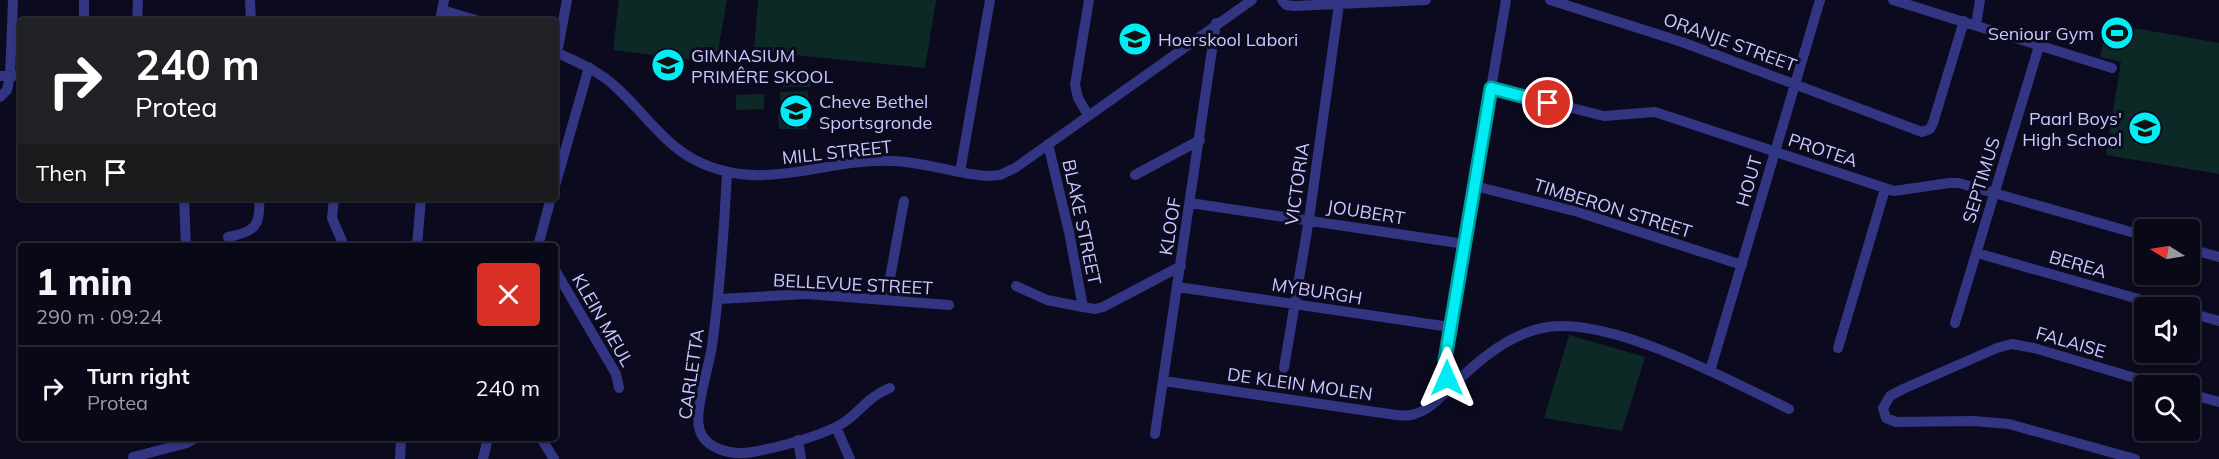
<!DOCTYPE html>
<meta charset="utf-8">
<style>
:root{--surface:#090817;--page:#171624;--text:#f1f3f6;--muted:#999aa1;--line:#292936}
body{margin:0;font-family:Mulish,sans-serif;background:var(--page);color:var(--text);height:100vh;display:flex;flex-direction:column;font-size:22px;white-space:nowrap}
*{box-sizing:border-box;margin:0}
p{font-size:20px;color:var(--muted)}
.icon{flex:none;width:33px;height:33px;fill:none;stroke:currentColor;stroke-width:2;stroke-linecap:round;stroke-linejoin:round}
.map{position:relative;flex:1;overflow:hidden}
.side{position:absolute;left:18px;top:243px;width:540px;height:198px;display:flex;flex-direction:column;background:var(--surface);border-radius:6px;box-shadow:0 2px 4px #0004,0 0 0 2px var(--line)}
.side>*{flex:none}
.banner{position:absolute;left:18px;top:18px;width:540px;height:183px;border-radius:6px;box-shadow:0 2px 4px #0004,0 0 0 2px var(--line);background:#202124;color:#fff;overflow:hidden}
.needle{width:39px;rotate:281deg}
.buttons{position:absolute;left:2134px;top:219px;display:grid;gap:12px}
.buttons a{display:grid;place-items:center;width:66px;height:66px;border-radius:6px;background:var(--surface);box-shadow:0 2px 4px #0004,0 0 0 2px var(--line);font-size:30px}
.pin{position:absolute;display:grid;place-items:center;width:51px;height:51px;color:#fff;margin:-26px;border:3px solid #fff;border-radius:50%;box-shadow:0 2px 6px #0007}
.me{position:absolute;width:66px;margin:-33px;rotate:0deg;stroke-linejoin:round;filter:drop-shadow(0 0 4px #0008)}
.turn{display:flex;align-items:center;gap:21px;height:126px;padding:0 18px;font-size:27px}
.turn .icon{width:78px;height:78px;stroke-width:2.5}
.turn b{display:block;font-size:42px;line-height:51px}
.then{display:flex;align-items:center;height:57px;padding:0 18px;background:#0003;gap:12px;font-size:22px}
.round{display:grid;place-items:center;flex:none;width:63px;height:63px;border-radius:6px;background:var(--page)}
.summary{display:flex;align-items:center;justify-content:space-between;height:102px;padding:0 18px}
h1{font-size:36px;font-weight:800;line-height:45px}
ul{padding:0;list-style:none}
li{display:flex;align-items:center;gap:18px;height:84px;padding:0 18px;border-top:2px solid var(--line)}
li div{flex:1}
li b{display:block;font-size:22px}
li em{font-style:normal}
.map>svg:first-child{display:block}
.green{fill:#0d2926}
.lines{fill:none;stroke-linecap:round;stroke-linejoin:round}
.minor{stroke:#313582;stroke-width:10}
.route-casing{stroke:#009b9e;stroke-width:15}
.route{stroke:#00eef3;stroke-width:10}
.labels{text-anchor:middle;dominant-baseline:central;stroke-width:6;stroke-linejoin:round;paint-order:stroke}
.poi-label{font-size:18px;fill:#cac8ff;stroke:#0c0a1f;text-anchor:start}
.street-label{font-size:18px;fill:#cac8ff;stroke:#0c0a1f}
</style>
<div class="map">
<svg width="2219" height="459" viewBox="0 0 2219 459">
<rect width="100%" height="100%" fill="#0c0a1f"/>
<!-- green -->
<path class="green" d="M619 0H727L716 63 613 50Z
M758 0H936L925 68 754 51Z
M2128 27 2219 43V174L2106 155 2121 62 2100 57 2103 43 2124 47Z
M810 71 811 87H783L782 72Z
M808 91 809 106 781 107 780 92Z
M764 94V109L736 110V95Z
M778 114H806L807 129H779Z
M1569 335 1645 357 1622 431 1544 418Z"/>
<g class="lines">
<!-- minor -->
<path class="minor" d="M13 0 10 76 21 75
M250 0 251 21
M1282 0 1286 5 1294 6 1426 0
M1550 0 1682 42 1922 132 1930 129 1933 123 1964 21
M1893 0 2112 68
M442 10 479 21
M84 21V0
M137 21 138 0
M440 21 444 0
M1976 25 1980 0
M555 52C578 62 599 71 618 89 643 112 664 144 695 160 763 195 823 158 893 161 925 162 956 174 988 176L1000 175 1015 168 1252 0
M557 53 567 0
M0 76H10L7 90 0 97
M1491 88 1604 116 1655 112 1894 191 1949 183H1959L2145 236
M1088 115 1078 98 1075 85 1089 0
M1048 144 1069 232 1083 307 1095 309 1103 307 1181 266
M960 172 990 0
M727 173C724 231 720 289 712 346 709 367 695 408 699 427 703 449 733 456 752 452 777 448 826 435 846 421 862 409 871 395 890 388
M1135 175 1200 140
M555 186 589 67
M1475 186 1578 212 1742 265
M184 198 186 246
M334 198 332 218 344 246
M1190 203 1465 244
M228 237C255 232 261 226 259 198
M417 246 421 198
M538 246 551 198
M2190 249 2219 257
M1977 253 2170 308
M555 270 616 374 619 388
M1016 286 1047 300 1083 307
M1178 287 1450 327
M719 299 807 294 949 305
M886 300 904 201
M2190 313 2219 321
M1955 323 2039 46
M1838 348 1885 189
M1284 368 1309 219 1339 4
M1710 371 1820 0
M1164 381 1375 412C1386 413 1399 417 1411 415 1429 411 1438 399 1451 387 1477 362 1506 336 1542 328 1607 314 1729 380 1789 409
M1450 388 1445 370V360L1506 0
M2190 394 2219 402
M836 427 850 459
M1155 434 1216 23
M541 438 554 459
M798 440 801 459
M133 457 187 443 196 438
M400 459 401 438
M483 459 488 438
M2135 459 2009 424 1973 421 1896 422 1886 418 1883 408 1890 396 1903 389 1997 348 2012 344 2034 348 2162 386"/>
</g>
<g class="lines">
<!-- route casing -->
<g class="route-casing">
<path id="route" d="M1447 378 1445 360 1491 88 1548 103"/>
</g>
<!-- route -->
<use href="#route" class="route"/>
</g>
<!-- icons -->
<defs>
<g id="stadium-disc" transform="scale(1.725)"><circle r="9.5" fill="#00eef3" stroke="#0c0a1f"/><path d="M0-5a6.5 5 0 1 0 0 10a6.5 5 0 1 0 0-10ZM-3.5-1.8h7v3.6h-7Z" fill="#111"/></g>
<g id="school-disc" transform="scale(1.725)"><circle r="9.5" fill="#00eef3" stroke="#0c0a1f"/><path d="M0-5L7-2L0 1L-7-2ZM-4 1L0 2.5L4 1V4Q0 6-4 4Z" fill="#111"/></g>
</defs>
<g fill-rule="evenodd">
<use href="#stadium-disc" x="2117" y="33"/>
<use href="#school-disc" x="1135" y="39"/>
<use href="#school-disc" x="668" y="65"/>
<use href="#school-disc" x="796" y="111"/>
<use href="#school-disc" x="2145" y="128"/>
</g>
<g class="labels">
<!-- poi labels -->
<g class="poi-label">
<text x="2094" y="33" text-anchor="end">Seniour Gym</text>
<text x="1158" y="39">Hoerskool Labori</text>
<text x="691" y="55">GIMNASIUM<tspan x="691" dy="21">PRIMÊRE SKOOL</tspan></text>
<text x="819" y="101">Cheve Bethel<tspan x="819" dy="21">Sportsgronde</tspan></text>
<text x="2122" y="118" text-anchor="end">Paarl Boys'<tspan x="2122" dy="21">High School</tspan></text>
</g>
<!-- street labels -->
<g class="street-label">
<text transform="translate(1730 42) rotate(20)">ORANJE STREET</text>
<text transform="translate(1823 150) rotate(18)">PROTEA</text>
<text transform="translate(837 152) rotate(-6)">MILL STREET</text>
<text transform="translate(1981 180) rotate(-73)">SEPTIMUS</text>
<text transform="translate(1749 181) rotate(-74)">HOUT</text>
<text transform="translate(1297 184) rotate(-82)">VICTORIA</text>
<text transform="translate(1613 208) rotate(17)">TIMBERON STREET</text>
<text transform="translate(1366 212) rotate(9)">JOUBERT</text>
<text transform="translate(1082 222) rotate(78)">BLAKE STREET</text>
<text transform="translate(1170 226) rotate(-81)">KLOOF</text>
<text transform="translate(2078 264) rotate(16)">BEREA</text>
<text transform="translate(853 284) rotate(3)">BELLEVUE STREET</text>
<text transform="translate(1317 291) rotate(9)">MYBURGH</text>
<text transform="translate(603 320) rotate(60)">KLEIN MEUL</text>
<text transform="translate(2071 342) rotate(16)">FALAISE</text>
<text transform="translate(691 374) rotate(-82)">CARLETTA</text>
<text transform="translate(1300 384) rotate(8)">DE KLEIN MOLEN</text>
</g>
</g>
</svg>
<div class="buttons">
<a><svg class="needle" viewBox="-14 -14 28 28"><path d="M0-13l5 13h-10z" fill="#e53935"/><path d="M0 13l5-13h-10z" fill="#999aa1"/></svg></a>
<a><svg class="icon" aria-label="sound" viewBox="0 0 24 24"><path d="M4 9h4l5-4v14l-5-4H4zM17 9q2 3 0 6"/></svg></a>
<a><svg class="icon" aria-label="search" viewBox="0 0 24 24"><circle cx="10" cy="10" r="6"/><path d="M15 15l6 6"/></svg></a>
</div>
<div class="pin" style="left:1548px;top:103px;background:#d93025"><svg class="icon" aria-label="arrive" viewBox="0 0 24 24"><path d="M6 21V4h12l-3 4 3 4H6"/></svg></div>
<svg class="me" style="left:1447px;top:378px" viewBox="-20 -20 40 40"><path d="M0-17L14 15 0 8-14 15z" fill="#00eef3" stroke="#fff" stroke-width="4"/></svg>
<div class="banner">
<div class="turn"><svg class="icon" aria-label="right" viewBox="0 0 24 24"><path d="M7 20v-9h11M14 6l5 5-5 5"/></svg><div><b>240 m</b>Protea</div></div>
<div class="then">Then<svg class="icon" aria-label="arrive" viewBox="0 0 24 24"><path d="M6 21V4h12l-3 4 3 4H6"/></svg></div>
</div>
<section class="side">
<div class="summary"><div><h1>1 min</h1><p>290 m · 09:24</p></div><a class="round" style="background:#d93025;color:#fff"><svg class="icon" aria-label="close" viewBox="0 0 24 24"><path d="M6 6l12 12M18 6L6 18"/></svg></a></div>
<ul>
<li><svg class="icon" aria-label="right" viewBox="0 0 24 24"><path d="M7 20v-9h11M14 6l5 5-5 5"/></svg><div><b>Turn right</b><p>Protea</p></div><em>240 m</em></li>
</ul>
</section>
</div>
